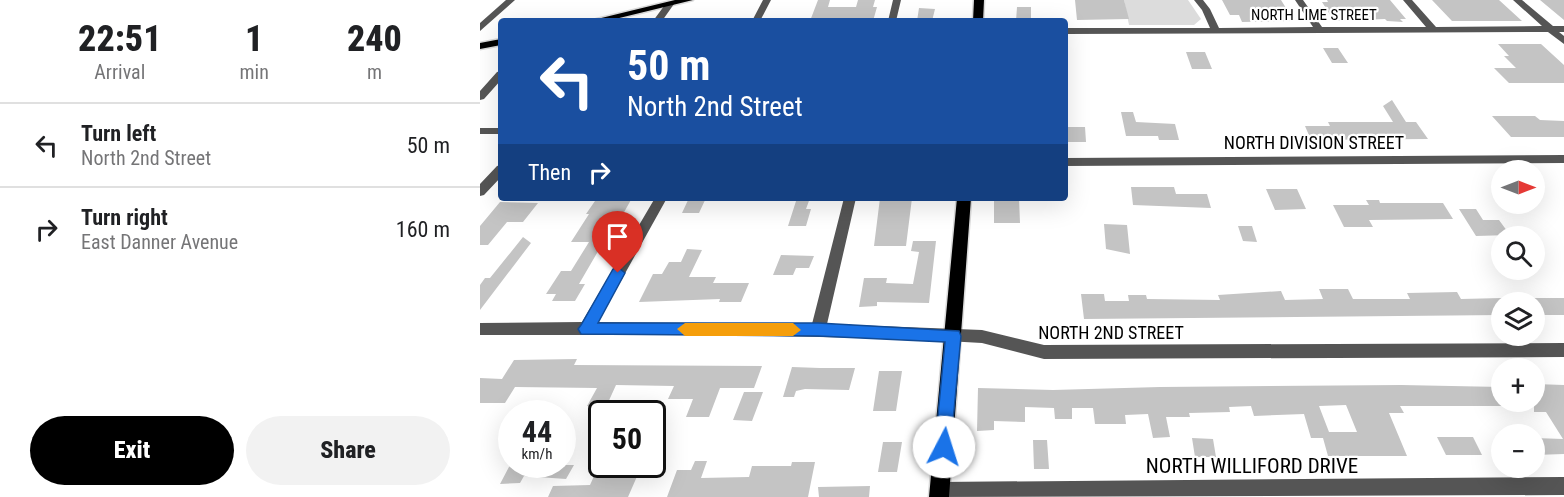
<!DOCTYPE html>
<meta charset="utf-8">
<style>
:root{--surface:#fff;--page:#f2f2f2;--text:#202124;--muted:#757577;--line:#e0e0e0;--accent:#000}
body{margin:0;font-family:"Roboto Condensed",sans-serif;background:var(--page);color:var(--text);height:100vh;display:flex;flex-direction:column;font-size:22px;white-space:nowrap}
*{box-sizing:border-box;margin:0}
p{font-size:20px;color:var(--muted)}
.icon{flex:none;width:33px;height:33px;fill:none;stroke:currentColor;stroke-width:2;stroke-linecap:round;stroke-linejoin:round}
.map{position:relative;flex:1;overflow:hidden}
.drawer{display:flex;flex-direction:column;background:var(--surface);width:480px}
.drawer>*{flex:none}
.top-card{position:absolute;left:18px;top:18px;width:570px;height:183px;border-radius:6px;box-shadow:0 6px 24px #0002;background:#1a4fa0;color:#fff;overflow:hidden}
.needle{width:39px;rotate:90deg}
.buttons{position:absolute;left:1011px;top:160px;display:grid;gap:12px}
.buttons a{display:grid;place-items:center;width:54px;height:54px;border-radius:50%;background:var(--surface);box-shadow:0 6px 24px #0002;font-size:30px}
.speed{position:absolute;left:18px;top:400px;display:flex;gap:12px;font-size:30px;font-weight:700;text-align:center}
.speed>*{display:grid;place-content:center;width:78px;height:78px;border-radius:50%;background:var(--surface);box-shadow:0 6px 24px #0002;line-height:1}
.speed small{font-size:15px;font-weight:400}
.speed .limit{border:3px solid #111;border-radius:9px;background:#fff;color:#111}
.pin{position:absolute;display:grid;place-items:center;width:51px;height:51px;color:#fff;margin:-62px -26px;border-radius:50% 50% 50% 0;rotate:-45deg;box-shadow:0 0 6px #0007}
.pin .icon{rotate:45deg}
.me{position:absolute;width:66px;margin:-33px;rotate:5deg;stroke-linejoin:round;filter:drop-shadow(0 0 4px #0008)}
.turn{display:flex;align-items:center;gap:21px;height:126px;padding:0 30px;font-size:27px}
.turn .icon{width:78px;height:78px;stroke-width:2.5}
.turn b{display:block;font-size:42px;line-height:51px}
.then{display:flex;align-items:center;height:57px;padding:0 30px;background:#0003;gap:12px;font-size:22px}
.eta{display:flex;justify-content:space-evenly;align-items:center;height:102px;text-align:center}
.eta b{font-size:36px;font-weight:800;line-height:42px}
.action{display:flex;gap:12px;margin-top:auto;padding:12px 30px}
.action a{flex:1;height:69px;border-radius:36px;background:var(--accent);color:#fff;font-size:24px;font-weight:800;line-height:69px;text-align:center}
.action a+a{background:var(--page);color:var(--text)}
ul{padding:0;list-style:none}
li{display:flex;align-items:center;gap:18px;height:84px;padding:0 30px;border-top:2px solid var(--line)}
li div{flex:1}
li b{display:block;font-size:22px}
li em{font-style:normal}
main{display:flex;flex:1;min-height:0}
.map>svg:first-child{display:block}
.green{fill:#dcdcdc}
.building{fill:#c4c4c4;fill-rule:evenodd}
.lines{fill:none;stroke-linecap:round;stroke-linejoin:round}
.major-casing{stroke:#dbdbdb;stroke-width:3}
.minor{fill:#555;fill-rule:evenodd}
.major{fill:#000;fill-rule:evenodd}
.route{fill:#1a73e8;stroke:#114b97;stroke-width:1.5}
.slow{fill:#f59e0b}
.labels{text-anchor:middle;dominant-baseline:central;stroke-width:4.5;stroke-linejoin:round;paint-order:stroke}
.far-street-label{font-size:15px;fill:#000;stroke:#fff}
.street-label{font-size:18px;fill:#000;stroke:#fff}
.near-street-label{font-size:21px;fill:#000;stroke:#fff}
</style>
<main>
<section class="drawer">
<div class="eta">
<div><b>22:51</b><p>Arrival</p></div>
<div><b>1</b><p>min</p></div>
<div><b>240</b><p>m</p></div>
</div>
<ul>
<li><svg class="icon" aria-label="left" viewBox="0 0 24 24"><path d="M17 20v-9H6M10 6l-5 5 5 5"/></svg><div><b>Turn left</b><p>North 2nd Street</p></div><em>50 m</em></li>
<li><svg class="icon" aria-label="right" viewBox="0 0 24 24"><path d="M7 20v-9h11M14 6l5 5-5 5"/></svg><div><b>Turn right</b><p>East Danner Avenue</p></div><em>160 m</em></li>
</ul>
<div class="action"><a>Exit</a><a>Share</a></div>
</section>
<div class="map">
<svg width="1084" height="497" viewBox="0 0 1084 497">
<rect width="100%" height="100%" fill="#fff"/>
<!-- green -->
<path class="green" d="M644 0H708L721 19 714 25H649Z"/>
<!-- building -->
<path class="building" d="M338 0H350L348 7H376L378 0H395L393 7H397L393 21H330Z
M595 0H644L649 19 597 20Z
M742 0H801L814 21 762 22 759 15H750Z
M847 0H910L926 19H920L923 22 907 21 905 19 854 21 842 2H848Z
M952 0H1019L1042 21H972Z
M1060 0H1084V20Z
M537 7H551V21H536Z
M439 8 455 9 452 21H437Z
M1018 44H1061L1084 65V83H1029L1014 68H1036L1024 56H1029Z
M843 48H858L868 63H852Z
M706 52H725L732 69H712Z
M912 100 926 122H936L948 139 831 140 825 126H850L848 122H913L903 106Z
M641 112H653L656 122 695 124 699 140H679L678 136H646Z
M1012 116H1055L1060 120 1084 121V137H1031Z
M586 127H605L606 142H587Z
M651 187H694L696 194H727L731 208 653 205Z
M786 189H817L826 209 795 210Z
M132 198H152L128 241H124L99 284H105L95 301H72L76 294H66L81 271H91L109 242H91L109 214H106L115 201H131Z
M209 198H226L219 213H202Z
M317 198H330L326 209H331L326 226H308Z
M400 198H432L426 246H394Z
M514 198H539L540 223H514Z
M886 200H899L900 203H963L973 219 889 220 893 227H864L853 205H889Z
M20 202 58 203 43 222H27L8 245H0V226Z
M979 209H996L1003 220H1019L1030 235 996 236Z
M624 224 647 225 650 254 626 249Z
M758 226H772L777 242 763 241Z
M43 237 51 243 0 310V285L5 278H10Z
M433 241H456L449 303 397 302V306L379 307 384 278H407L406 283 433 284 439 252 431 251Z
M207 249 222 250 209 277H236L233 283H269L261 302H239L240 299 159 302 173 274H182L189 262H201Z
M301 255 334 256 329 268H316L313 275H293Z
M839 289H868L873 299H930L927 293 977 292 981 299 1022 298V315L604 319 601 294H624L625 301H649L648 295H666L667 299 740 300 738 295 801 291 805 300 843 299Z
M1054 298H1084V315H1054Z
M97 359 94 365 282 366 274 388H240L229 417H206L213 399H188L194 386 136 385 126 407 107 406 117 388 35 387 25 403H0V378L22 379 34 360Z
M312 367 340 368H375L369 390 325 389 316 391 314 397H303Z
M399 371H422L416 411H393Z
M1054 384 1084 385V454L1054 455V438L1083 439 1066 412H1054Z
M921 385 1022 387V406H920L924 413H909L927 456H848L843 438H831L824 414 774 416 771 406 749 407 750 412 709 413 710 417H686L690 437 673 438 668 414 645 415 646 424H615L613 408H592V419H575L574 408 545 407V422L514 421V430L497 431 498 388 573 390 680 387ZM866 405 877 432H849L839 406Z
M264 392H283L272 421 253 420Z
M957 437H993L1002 455H966Z
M712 438 733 439 736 457H715Z
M553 440H567L569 469H554Z
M403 442H422L417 472H398Z
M215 461H227L221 478 269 477 272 466H311L312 462H335L328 497H187L197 470H211Z
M30 465H94L86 479 44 476 40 483 20 484Z
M119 465H162L148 497H68L73 486 110 485Z
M390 486 389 497H339L338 487Z"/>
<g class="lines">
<!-- major casing -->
<g class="major-casing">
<path id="major" d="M195 0H213L127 21H109Z
M494 0H504L503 21H493Z
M21 39V45L0 49V43Z
M477 198H491L469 497H449Z"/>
</g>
<!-- minor -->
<path class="minor" d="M26 0H35L0 31V23Z
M283 0H291L280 21H272Z
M413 0H421L416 21H408Z
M714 0H723L730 9 739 28 833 27 815 0H823L842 27H946L923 0H932L956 27 1062 26 1033 0H1042L1073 26H1084V32H1079L1084 36V44L1068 32 585 34V28H730L722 10Z
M187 2 194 4 182 21H173Z
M21 71V80L4 99 0 100V91L17 72Z
M0 128H21V134H0Z
M1084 155V163L585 166V158Z
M21 165V177L4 195 0 196V184L17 166Z
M175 198H187L118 322 332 324 364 198H376L347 324 502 330 564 345 1084 343V357L564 359 502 343 431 339 246 335H0V323L102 322Z
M1084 477V495L452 497 450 491 453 485 459 482Z"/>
<!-- major -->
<use href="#major" class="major"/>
</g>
<!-- route -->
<path class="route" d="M138 267 145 273 118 323H338L479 331 481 336 470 453 464 455 457 453 455 447 465 342 338 336 101 334 98 329 101 325 133 269Z"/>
<!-- slow -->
<path class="slow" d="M205 323H313L321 330 313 336H205L197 329Z"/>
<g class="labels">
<!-- far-street labels -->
<g class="far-street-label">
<text x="834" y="15">NORTH LIME STREET</text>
</g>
<!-- street labels -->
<g class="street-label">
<text x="834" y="142">NORTH DIVISION STREET</text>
<text x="631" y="332">NORTH 2ND STREET</text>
</g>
<!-- near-street labels -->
<g class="near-street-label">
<text x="772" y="466">NORTH WILLIFORD DRIVE</text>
</g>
</g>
</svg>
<div class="buttons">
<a><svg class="needle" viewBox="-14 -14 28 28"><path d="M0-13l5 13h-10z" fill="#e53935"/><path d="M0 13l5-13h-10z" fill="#757577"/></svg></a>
<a><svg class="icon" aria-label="search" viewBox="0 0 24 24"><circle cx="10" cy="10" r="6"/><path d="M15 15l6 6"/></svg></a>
<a><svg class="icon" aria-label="layers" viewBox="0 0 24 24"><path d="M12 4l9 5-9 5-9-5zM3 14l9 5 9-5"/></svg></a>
<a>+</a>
<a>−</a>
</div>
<div class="speed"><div>44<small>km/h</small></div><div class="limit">50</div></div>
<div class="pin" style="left:138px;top:273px;background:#d93025"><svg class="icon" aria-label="arrive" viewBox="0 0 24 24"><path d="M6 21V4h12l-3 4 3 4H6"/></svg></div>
<svg class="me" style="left:464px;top:447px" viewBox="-20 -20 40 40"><circle r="19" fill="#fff"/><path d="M0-13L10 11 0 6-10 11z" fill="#1a73e8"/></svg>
<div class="top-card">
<div class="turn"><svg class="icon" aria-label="left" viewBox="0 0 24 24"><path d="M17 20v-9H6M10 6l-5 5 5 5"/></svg><div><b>50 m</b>North 2nd Street</div></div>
<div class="then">Then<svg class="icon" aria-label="right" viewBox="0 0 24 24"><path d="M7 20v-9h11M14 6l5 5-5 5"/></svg></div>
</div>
</div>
</main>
